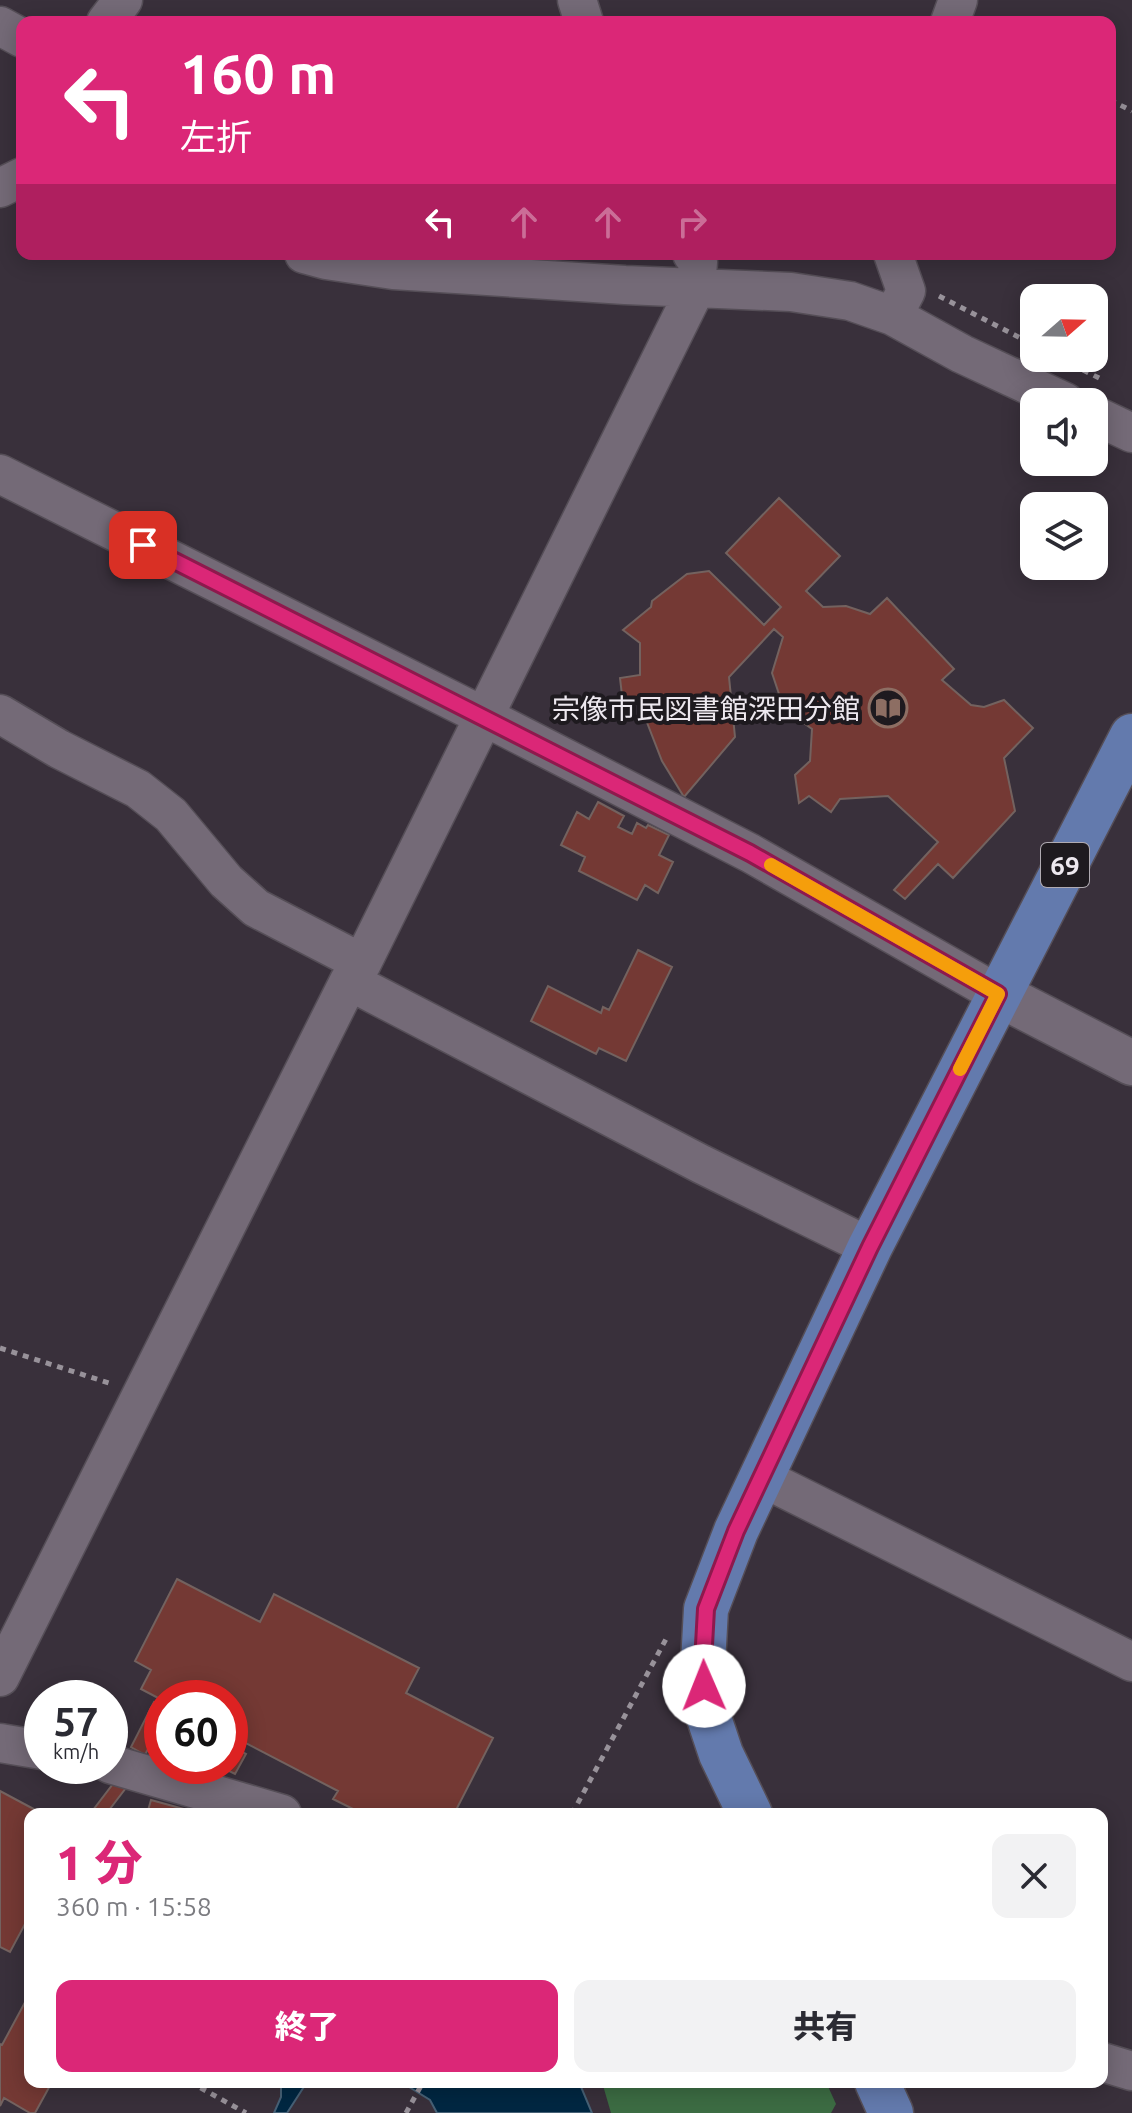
<!DOCTYPE html>
<html lang="ja">
<meta charset="utf-8">
<style>
:root{--surface:#fff;--page:#f2f2f3;--text:#2b2b33;--muted:#7c7c81;--accent:#db2777}
body{margin:0;font-family:Ubuntu,"Noto Sans JP",sans-serif;background:var(--page);color:var(--text);height:100vh;display:flex;flex-direction:column;font-size:30px;white-space:nowrap}
*{box-sizing:border-box;margin:0}
p{font-size:26px;color:var(--muted)}
.icon{flex:none;width:44px;height:44px;fill:none;stroke:currentColor;stroke-width:2;stroke-linecap:round;stroke-linejoin:round}
.map{position:relative;flex:1;overflow:hidden}
.details{position:absolute;left:24px;top:1808px;width:1084px;height:280px;display:flex;flex-direction:column;background:var(--surface);border-radius:16px;box-shadow:0 4px 20px #0003}
.details>*{flex:none}
.guide{position:absolute;left:16px;top:16px;width:1100px;height:244px;border-radius:16px;box-shadow:0 4px 20px #0003;background:#db2777;color:#fff;overflow:hidden}
.needle{width:52px;rotate:70deg}
.controls{position:absolute;left:1020px;top:284px;display:grid;gap:16px}
.controls a{display:grid;place-items:center;width:88px;height:88px;border-radius:16px;background:var(--surface);box-shadow:0 4px 20px #0003;font-size:40px}
.speed{position:absolute;left:24px;top:1680px;display:flex;gap:16px;font-size:40px;font-weight:700;text-align:center}
.speed>*{display:grid;place-content:center;width:104px;height:104px;border-radius:50%;background:var(--surface);box-shadow:0 4px 20px #0003;line-height:1}
.speed small{font-size:20px;font-weight:400}
.speed .limit{border:12px solid #d22;background:#fff;color:#111}
.pin{position:absolute;display:grid;place-items:center;width:68px;height:68px;color:#fff;margin:-34px;border-radius:16px;box-shadow:0 4px 12px #0006}
.me{position:absolute;width:88px;margin:-44px;rotate:359deg;stroke-linejoin:round;filter:drop-shadow(0 0 6px #0008)}
.turn{display:flex;align-items:center;gap:28px;height:168px;padding:0 32px;font-size:36px}
.turn .icon{width:104px;height:104px;stroke-width:2.5}
.turn b{display:block;font-size:56px;line-height:68px}
.lanes{display:flex;align-items:center;height:76px;padding:0 32px;background:#0003;justify-content:center;gap:40px;direction:ltr}
.lanes .off{opacity:.35}
.round{display:grid;place-items:center;flex:none;width:84px;height:84px;border-radius:16px;background:var(--page)}
.overview{display:flex;align-items:center;justify-content:space-between;height:136px;padding:0 32px}
h1{font-size:48px;font-weight:800;line-height:60px;color:var(--accent)}
.button{display:flex;gap:16px;margin-top:auto;padding:16px 32px}
.button a{flex:1;height:92px;border-radius:16px;background:var(--accent);color:#fff;font-size:32px;font-weight:800;line-height:92px;text-align:center}
.button a+a{background:var(--page);color:var(--text)}
.map>svg:first-child{display:block}
.forest{fill:#3c6c43}
.water{fill:#002742;stroke:#476176;stroke-width:2}
.building{fill:#743934;stroke:#73625f;stroke-width:2}
.lines{fill:none;stroke-linecap:round;stroke-linejoin:round}
.street-casing{stroke:#554e57;stroke-width:41}
.secondary-casing{stroke:#554e57;stroke-width:47}
.primary-casing{stroke:#554e57;stroke-width:47}
.path{stroke:#98929a;stroke-width:5;stroke-dasharray:6 6;stroke-linecap:butt}
.street{stroke:#746a77;stroke-width:38}
.secondary{stroke:#746a77;stroke-width:44}
.primary{stroke:#637aad;stroke-width:44}
.route-casing{stroke:#8e194d;stroke-width:20}
.route{stroke:#db2777;stroke-width:14}
.slow{stroke:#f59e0b;stroke-width:14}
.labels{text-anchor:middle;dominant-baseline:central;stroke-width:8;stroke-linejoin:round;paint-order:stroke}
.shield{fill:#1e1a1f;stroke:#afaab1;stroke-width:2}
.shield-label{font-size:26px;font-weight:bold;fill:#ede8ef}
.poi-label{font-size:28px;fill:#ede8ef;stroke:#1e1a1f;text-anchor:end}
</style>
<div class="map">
<svg width="1132" height="2113" viewBox="0 0 1132 2113">
<rect width="100%" height="100%" fill="#39303b"/>
<!-- forest -->
<path class="forest" d="M602 2082H826L836 2104 831 2113H611Z"/>
<!-- water -->
<path class="water" d="M281 2082H307L287 2113H274L281 2097Z
M401 2082H579L592 2113H437L430 2100Z"/>
<!-- building -->
<path class="building" d="M779 498 840 556 806 591 823 607 846 606 870 614 887 598 954 669 942 680 971 705 984 707 1004 700 1033 728 1004 758 1015 811 953 878 938 864 905 899 894 890 938 842 888 796 840 799 831 812 809 796 799 803 795 775 810 761 812 729 784 709 772 673 783 637 774 629 729 677 735 737 684 797 662 761 639 702 623 704 620 678 640 675V643L623 630 651 607 652 601 687 574 709 571 764 625 781 607 726 553Z
M598 802 624 816 618 827 632 834 637 823 646 828 648 825 669 835 659 855 673 862 658 893 645 885 637 900 579 871 585 857 561 845 577 812 589 819Z
M638 950 672 967 626 1061 599 1048 596 1054 531 1021 548 986 601 1013 603 1007 609 1010Z
M177 1579 260 1622 274 1594 419 1668 406 1693 493 1738 454 1814H363L333 1799 338 1791 230 1735V1698H162V1700L141 1689 151 1670 135 1661Z
M154 1702 162 1706V1721L145 1755 131 1747Z
M230 1746 246 1754 235 1774 219 1766H230Z
M119 1776 129 1784 106 1814H90Z
M0 1791 43 1814H30V1924L26 1922 10 1952 0 1947Z
M151 1800 202 1814H147Z
M30 1993V2082H52L35 2113H30L4 2098 0 2106V2044L2 2045Z"/>
<g class="lines">
<!-- street casing -->
<g class="street-casing">
<path id="street" d="M577 0 584 22
M106 22 123 0
M950 22 958 0
M0 26 22 38
M0 188 22 177
M304 254 326 260 393 270 625 285 791 292 850 301 893 316 962 354 1065 402
M893 254 906 291 893 316
M1094 415 1132 433
M0 474 485 717 750 853 998 994
M0 714 59 749 138 789 171 815 226 881 256 908 362 963
M349 981 701 1164 870 1247
M761 1477 1132 1662
M0 1677 349 981 362 963 696 288 698 262 692 254
M0 1743 42 1750
M110 1764 282 1814
M1102 2062 1132 2071"/>
</g>
<!-- secondary casing -->
<g class="secondary-casing">
<path id="secondary" d="M998 994 1132 1063"/>
</g>
<!-- primary casing -->
<g class="primary-casing">
<path id="primary" d="M750 1814 721 1754 706 1709 703 1663 706 1609 736 1531 870 1247 1132 736
M877 2082 891 2113"/>
</g>
<!-- path -->
<path class="path" d="M1110 100 1132 111
M939 296 1034 345
M1083 370 1103 380
M0 1348 109 1383
M572 1814 666 1639
M190 2082 246 2113
M406 2113 423 2082"/>
<!-- street -->
<use href="#street" class="street"/>
<!-- secondary -->
<use href="#secondary" class="secondary"/>
<!-- primary -->
<use href="#primary" class="primary"/>
</g>
<g class="lines">
<!-- route casing -->
<g class="route-casing">
<path id="route" d="M143 545 750 853 998 994 870 1247 736 1531 706 1609 703 1663 704 1686"/>
</g>
<!-- route -->
<use href="#route" class="route"/>
<!-- slow -->
<path class="slow" d="M771 865 998 994 960 1069"/>
</g>
<!-- icons -->
<defs>
<g id="library-ring" transform="scale(2)"><circle r="9.5" fill="#1e1a1f" stroke="#8d6e63" stroke-width="1.5"/><path d="M-6-4Q-3-5.5-.7-3.5V5Q-3 3-6 4ZM6-4Q3-5.5 .7-3.5V5Q3 3 6 4Z" fill="#8d6e63"/></g>
</defs>
<g fill-rule="evenodd">
<use href="#library-ring" x="888" y="708"/>
</g>
<g class="labels">
<!-- shield labels -->
<rect class="shield" x="1041" y="843" width="48" height="44" rx="6"/>
<g class="shield-label">
<text x="1065" y="865">69</text>
</g>
<!-- poi labels -->
<g class="poi-label">
<text x="860" y="708">宗像市民図書館深田分館</text>
</g>
</g>
</svg>
<div class="controls">
<a><svg class="needle" viewBox="-14 -14 28 28"><path d="M0-13l5 13h-10z" fill="#e53935"/><path d="M0 13l5-13h-10z" fill="#7c7c81"/></svg></a>
<a><svg class="icon" aria-label="sound" viewBox="0 0 24 24"><path d="M4 9h4l5-4v14l-5-4H4zM17 9q2 3 0 6"/></svg></a>
<a><svg class="icon" aria-label="layers" viewBox="0 0 24 24"><path d="M12 4l9 5-9 5-9-5zM3 14l9 5 9-5"/></svg></a>
</div>
<div class="speed"><div>57<small>km/h</small></div><div class="limit">60</div></div>
<div class="pin" style="left:143px;top:545px;background:#d93025"><svg class="icon" aria-label="arrive" viewBox="0 0 24 24"><path d="M6 21V4h12l-3 4 3 4H6"/></svg></div>
<svg class="me" style="left:704px;top:1686px" viewBox="-20 -20 40 40"><circle r="19" fill="#fff"/><path d="M0-13L10 11 0 6-10 11z" fill="#db2777"/></svg>
<div class="guide">
<div class="turn"><svg class="icon" aria-label="left" viewBox="0 0 24 24"><path d="M17 20v-9H6M10 6l-5 5 5 5"/></svg><div><b>160 m</b>左折</div></div>
<div class="lanes"><svg class="icon" aria-label="left" viewBox="0 0 24 24"><path d="M17 20v-9H6M10 6l-5 5 5 5"/></svg><svg class="icon off" aria-label="ahead" viewBox="0 0 24 24"><path d="M12 20V5M6 11l6-6 6 6"/></svg><svg class="icon off" aria-label="ahead" viewBox="0 0 24 24"><path d="M12 20V5M6 11l6-6 6 6"/></svg><svg class="icon off" aria-label="right" viewBox="0 0 24 24"><path d="M7 20v-9h11M14 6l5 5-5 5"/></svg></div>
</div>
<section class="details">
<div class="overview"><div><h1>1 分</h1><p>360 m · 15:58</p></div><a class="round"><svg class="icon" aria-label="close" viewBox="0 0 24 24"><path d="M6 6l12 12M18 6L6 18"/></svg></a></div>
<div class="button"><a>終了</a><a>共有</a></div>
</section>
</div>
